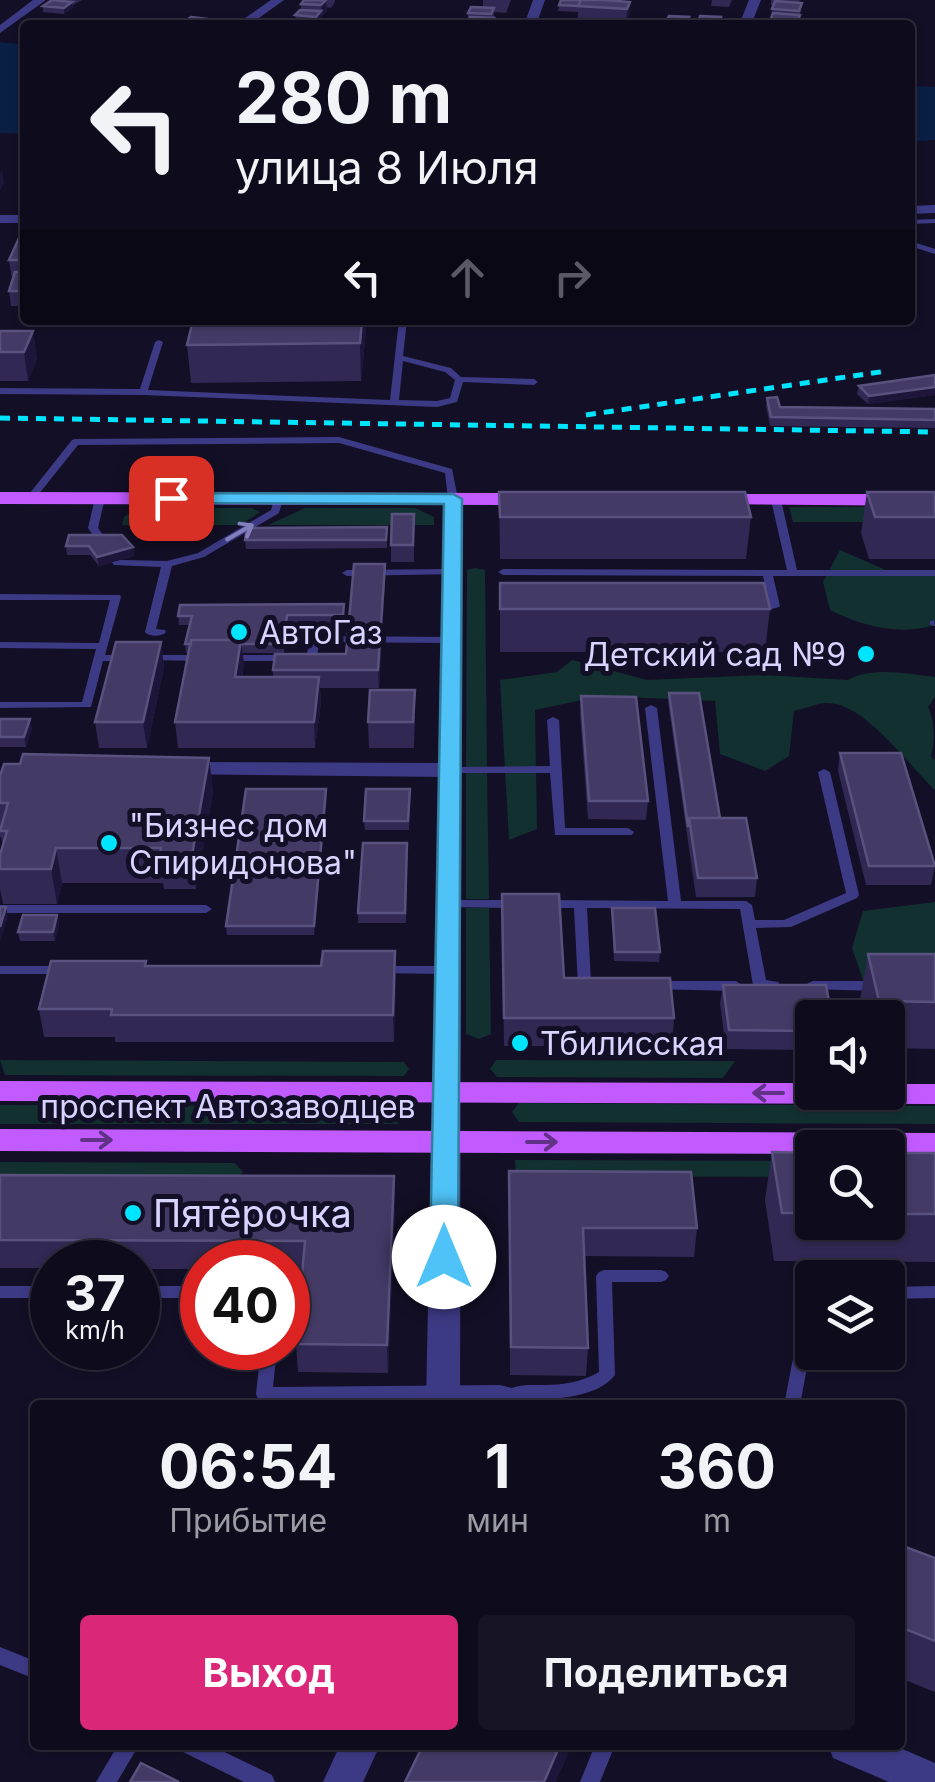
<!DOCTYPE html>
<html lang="ru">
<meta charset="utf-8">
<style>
:root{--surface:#0e0b1c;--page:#171425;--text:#f1f3f6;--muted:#9b9ba3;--line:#2e2b3b;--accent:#db2777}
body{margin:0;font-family:Inter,sans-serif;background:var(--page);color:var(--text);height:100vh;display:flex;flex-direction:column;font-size:38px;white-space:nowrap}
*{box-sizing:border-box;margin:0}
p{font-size:32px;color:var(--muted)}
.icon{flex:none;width:55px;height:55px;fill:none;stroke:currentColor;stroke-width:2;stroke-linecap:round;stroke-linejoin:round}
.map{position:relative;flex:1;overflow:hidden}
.details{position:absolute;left:30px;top:1400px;width:875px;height:350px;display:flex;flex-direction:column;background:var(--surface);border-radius:10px;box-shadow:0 2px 8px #0004,0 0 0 2px var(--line)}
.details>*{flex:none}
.guide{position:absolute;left:20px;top:20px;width:895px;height:305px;border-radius:10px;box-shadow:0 2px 8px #0004,0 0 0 2px var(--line);background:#0e0b1c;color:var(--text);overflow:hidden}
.buttons{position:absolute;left:795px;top:1000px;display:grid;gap:20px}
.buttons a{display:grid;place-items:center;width:110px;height:110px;border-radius:10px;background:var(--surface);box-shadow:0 2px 8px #0004,0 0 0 2px var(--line);font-size:50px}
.speed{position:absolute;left:30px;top:1240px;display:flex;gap:20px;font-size:50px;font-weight:700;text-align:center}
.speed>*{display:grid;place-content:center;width:130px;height:130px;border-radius:50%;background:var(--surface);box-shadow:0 2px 8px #0004,0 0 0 2px var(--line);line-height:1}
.speed small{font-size:25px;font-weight:400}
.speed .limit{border:15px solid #d22;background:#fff;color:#111}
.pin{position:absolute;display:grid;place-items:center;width:85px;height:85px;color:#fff;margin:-42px;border-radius:20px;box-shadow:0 5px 15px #0006}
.me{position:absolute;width:110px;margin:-55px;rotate:0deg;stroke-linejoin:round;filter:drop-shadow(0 0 8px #0008)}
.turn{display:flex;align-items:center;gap:35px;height:210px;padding:0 50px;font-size:45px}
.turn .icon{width:130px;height:130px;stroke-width:2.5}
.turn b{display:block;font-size:70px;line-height:85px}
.lanes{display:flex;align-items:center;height:95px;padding:0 50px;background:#0003;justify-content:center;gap:50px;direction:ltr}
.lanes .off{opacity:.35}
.eta{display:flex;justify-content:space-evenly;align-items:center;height:170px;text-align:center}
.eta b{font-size:60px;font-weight:700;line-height:70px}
.cta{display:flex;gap:20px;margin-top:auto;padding:20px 50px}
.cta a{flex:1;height:115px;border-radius:10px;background:var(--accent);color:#fff;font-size:40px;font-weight:700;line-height:115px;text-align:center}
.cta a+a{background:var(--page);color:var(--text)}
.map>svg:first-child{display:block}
.green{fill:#12302f}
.water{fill:#0a1f44}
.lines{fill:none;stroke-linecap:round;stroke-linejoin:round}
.service{fill:#3d3a85;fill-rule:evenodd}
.minor{fill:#3d3a85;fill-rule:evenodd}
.tertiary{fill:#3d3a85;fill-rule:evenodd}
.primary{fill:#c25bff;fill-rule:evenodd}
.rail{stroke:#00e5ff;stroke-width:5;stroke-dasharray:10 8;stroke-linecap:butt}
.wall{fill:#312854}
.shaded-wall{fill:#1d163a}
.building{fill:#433a66;stroke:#5a527e;stroke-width:2.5}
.oneway{stroke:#837fbc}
.oneway2{stroke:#623188}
.route{fill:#4fc3f7;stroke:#337fa1;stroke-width:2.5}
.poi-dot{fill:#00e5ff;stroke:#130f26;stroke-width:4}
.labels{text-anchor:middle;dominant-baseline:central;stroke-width:10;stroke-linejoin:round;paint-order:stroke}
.poi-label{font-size:32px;fill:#d9d4ff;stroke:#130f26;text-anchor:start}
.street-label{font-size:32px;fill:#d9d4ff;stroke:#130f26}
.near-poi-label{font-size:38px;fill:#d9d4ff;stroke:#130f26;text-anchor:start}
</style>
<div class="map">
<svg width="935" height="1782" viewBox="0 0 935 1782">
<rect width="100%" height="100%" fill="#130f26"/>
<!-- green -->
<path class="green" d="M789 507H935V522H793Z
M136 508H252L260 512 241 525H122L124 517Z
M305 508H415L434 517V525H268Z
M840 550 895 574 935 572V625C901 636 861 626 830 610L823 582Z
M475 568 485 570 487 767H466L467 570Z
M572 660 647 680 764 675 848 680C871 666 909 674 935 677V697L928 707C935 721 935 742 931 757L935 760V790C908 765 863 700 825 703 815 704 804 709 794 711L789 756 765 771 720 754 715 701 601 696 535 710 537 829 509 840 500 680 557 672Z
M466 772H487L489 899H466Z
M935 902V994L863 980 852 948 863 911Z
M466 908H489L491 1034 479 1039 466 1034Z
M0 1060 404 1062 409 1069 404 1076 5 1075Z
M496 1060 735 1061 723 1078 497 1077 490 1069Z
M519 1103 935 1106V1124L519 1122 512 1112Z
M0 1105 398 1106 406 1115 398 1124H0Z
M515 1160 812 1161V1177L516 1176Z
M0 1162 235 1163 243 1172 233 1182H0Z"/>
<!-- water -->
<path class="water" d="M0 42 25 45V134L0 133Z
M910 86 935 87V140L910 141Z"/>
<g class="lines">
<!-- service -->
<path class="service" d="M935 219V223L910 224V220Z
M910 241 935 249V254L910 246Z
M399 320H407L403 356 451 368 461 377 534 379 538 382 534 385 463 382 457 402 437 407 143 395 0 394V388L140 389 155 342 159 340 163 342 148 390 390 400ZM403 361 445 372 455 380 450 398 437 401 399 400Z
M339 437 452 469 458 499 453 502 448 499 445 473 339 443 78 445 34 500H28L26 498 72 440 75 439Z
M100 495 105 498 98 528 121 560 167 561 198 553 271 510 275 497 278 496 283 499 279 513 204 557 172 566 156 629 165 630 166 632C162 637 149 637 145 632L161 567 114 565 88 528 95 498Z
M776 497 781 500 797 570H935V576H773L780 606C773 611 754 611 747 606L748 604 769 603 763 576 503 575 498 572 503 569 787 570 771 500Z
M453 569 458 572 457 574 347 576 342 573 347 570Z
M0 594 120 595 121 597 105 655H127L132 658 127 661H103L91 707 0 708V702H82L96 649 0 648V642L99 643 110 600H0Z
M934 620 935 626 930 625V621Z
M314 636 451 637 456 640 451 643 319 642 317 658 312 661H227L222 658 227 655H307L309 639Z
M147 655H202L207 658 202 661 143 660 142 658 143 656Z
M651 705 657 708 681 901H746L752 905 755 920H784L846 893 818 772 824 769 830 772 859 895 857 898 791 927 756 928 766 980 778 982 780 985 778 988 760 990 753 985 740 909 587 908 591 982 598 986 591 991 580 989 578 986 574 908H546L540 904 546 900 668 901 645 708Z
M553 717 559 720 565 828H628L634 832 632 835H555L550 773H450L444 770 450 767 550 766 547 720Z
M448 900H516L522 904 516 908 444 907 442 904Z
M0 905H206L212 909 206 913H0Z
M0 966H64L71 970 64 974H0Z
M379 966H447L454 970 447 974 374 973 372 970 374 967Z
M656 981H736L743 986 736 991 651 989 649 986 651 983Z
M813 981H878L885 986 878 991 808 989 806 986 808 983Z
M604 1270H661L666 1272 669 1276 666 1280 661 1282H612L615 1375C601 1393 573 1397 551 1399L555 1400 557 1405H523L500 1399 264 1401 258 1399 256 1394 261 1348H277L273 1387 500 1385 512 1388C522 1384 532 1385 544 1385 563 1385 582 1382 599 1372L596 1276 599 1272Z
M0 1286H52V1298H0Z
M138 1286H202V1298H138Z
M935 1286V1298L888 1299V1287Z
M812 1296V1341L800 1405H784L804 1302 806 1298Z
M0 1647 35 1661V1679L0 1665Z
M118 1745H139L117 1782H96Z
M180 1745H210L272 1775 275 1782H244L183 1752Z
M595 1745H615L600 1782H580Z"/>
<!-- minor -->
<path class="minor" d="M33 0H46L0 33V25Z
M271 0H284L249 25H235Z
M533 0H545L536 25H524Z
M749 0H761L751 25H739Z
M180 762 450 763 462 770 450 777 172 774 168 769Z"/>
<!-- tertiary -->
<path class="tertiary" d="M935 205V213L910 214V206Z
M0 215H25V223H0Z
M453 493 462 499 460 1405H426L444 499Z
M340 1745H380L363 1782H323Z
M828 1745H893L935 1763V1782H889L833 1758Z"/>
<!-- primary -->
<path class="primary" d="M0 492 530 493 539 499 530 505 0 504Z
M715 494H935V506L708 504V496Z
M0 1081 812 1083V1092H888V1084H935V1104L0 1101Z
M0 1129 935 1133V1155H888V1148H812V1154L0 1151Z"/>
<!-- rail -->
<path class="rail" d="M586 415 887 371
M0 418 935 432"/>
</g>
<!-- wall -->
<path class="wall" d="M52 0H82L73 5V8L64 14 43 12V6Z
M304 0H335V2L331 8 327 7V11L321 16V23L319 25H296L295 15 301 10V4Z
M483 0H511L506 13 494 12V25H467L468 13 483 8Z
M712 0H732L729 7 711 6Z
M771 0H800L799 2 802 3 799 25H769L773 5H771Z
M630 2 628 25H577L578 12 558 11 559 5Z
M666 21 689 23 687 25H665Z
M25 227V306H11L9 291 12 280 9 260Z
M176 320H367L361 381 191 383 187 345 192 325H177Z
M0 331H33L37 359 28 381H0Z
M935 375V395L868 404 857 394 859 386Z
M767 398 780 407 935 409V428L770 426 766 406Z
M499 492 751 517 746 559H500Z
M867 492H935V559H869L861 533Z
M387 527V548L246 549 245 540Z
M414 531V562H391V545Z
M66 546 133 547 134 556 99 566 90 555H67Z
M385 581 379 688H320L321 703 315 748H178L175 722 189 653H186L185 644 190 625H179L178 616 344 604V624H288L284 653H243L244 665 242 677H273V670L346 654Z
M500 583 770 609 765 652H500Z
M161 642 164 667 147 748H99L95 722Z
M669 693 720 818 757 878 755 897H696L668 702Z
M581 696 648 801 646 820 588 819 580 714Z
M415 716 414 748H369L368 722Z
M0 719 32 728 26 747H0Z
M840 753 935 866 931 885H866L838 771Z
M209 758 213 792 196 889H164L163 883H62L57 904H3L0 889V855L3 845 1 837H0V776Z
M326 789 327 799 314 935H227L226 926Z
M410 789 409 830H365L364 821Z
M407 843 406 923H358V913Z
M502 894 564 978 674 1018 672 1046H504Z
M612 908 660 952 659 962 614 961Z
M57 915 59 925 55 941H20L18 932Z
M868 954H935V1049L888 1048V1018H863L860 1000Z
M147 966H321L396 979 394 1042H115V1037H44L39 1009Z
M723 985 812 1018V1050L726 1049 720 1004Z
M772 1152 812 1153V1222H888V1153H935V1262L774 1261 765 1200Z
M509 1171 697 1228 694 1257 584 1256 588 1348 586 1376 510 1375Z
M0 1175 394 1176 395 1204 388 1373 298 1372 296 1344 302 1269H288V1262H202V1269H138V1262H52V1268H0Z
M900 1545 935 1558V1692L900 1678Z"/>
<!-- shaded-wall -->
<path class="shaded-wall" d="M326 0 327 11 322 16 321 5Z
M72 2 73 8 64 14V8Z
M630 2 629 23 626 25 627 9Z
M321 11V23L319 25H316V17Z
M2 170 4 183 0 191V174Z
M362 320H367L361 381 360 343Z
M33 331 37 359 28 381 24 352Z
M935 387V395L868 404 869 396Z
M133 547 134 556 99 566 97 557Z
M385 564V581L379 688 378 670Z
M287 615 288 624 284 653V644Z
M241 640 244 665 237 703 235 677Z
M161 642 164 667 147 748 143 722Z
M319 677 321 703 315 748 314 722Z
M30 719 32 728 26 747 24 737Z
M209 758 213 792 196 889 192 855Z
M326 789 327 799 314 935V926Z
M56 848 62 883 57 904 51 869Z
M6 907 8 917 0 942V927Z
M57 915 59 925 55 941 53 932Z
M395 951 396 979 394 1042 393 1015Z
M394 1176 395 1204 388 1373 387 1345Z
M560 1745H572L556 1782H544Z"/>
<!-- building -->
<path class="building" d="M52 0 72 2 64 8 43 6Z
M304 0H326L321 5 301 4Z
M561 0H581L578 6 559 5Z
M581 0H604L630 2 627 9 578 6Z
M775 1 802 3 799 11 772 9Z
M471 7 494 8 491 14 468 13Z
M300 10 321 11 316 17 295 15Z
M773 13 800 15 797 23 770 21Z
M669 16 689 17 685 22 666 21Z
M700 16 721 17 718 24 698 23Z
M191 17 208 19 198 25 182 23Z
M470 17 494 18 491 24 467 23Z
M24 227 25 260H9Z
M15 272H25V291H9Z
M193 320H362L360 343 187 345Z
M0 331H33L24 352H0Z
M935 375V387L869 396 859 386Z
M777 397 780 407 935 409V420L771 417 767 398Z
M499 492H745L751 517H500Z
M867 492H935V517H875Z
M392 514H414L413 545H391Z
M387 527 386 540H245L247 528Z
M69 535H122L133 547 97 557 89 546H66Z
M354 564H385L378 670H273L275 654H346Z
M500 583H764L770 609H500Z
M344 604 343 615H287L284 644H242L241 640H191V644H185L192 616H178L180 605Z
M191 640H241L235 677H319L314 722H175Z
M116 642H161L143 722H95Z
M370 690H415L413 722H368Z
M669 693H699L720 818H689L688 827Z
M581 696 636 697 648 801H589Z
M0 719H30L24 737H0Z
M840 753H901L935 866H869Z
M23 754 209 758 192 855H160L161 848H56L51 869H0V855L7 831H0L8 803H0V776L4 764H20Z
M246 789H326L314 926H226Z
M366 789H410L408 821H364Z
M689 818H746L757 878H698Z
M363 843H407L405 913H358Z
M502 894H559L564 978H670L674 1018H504Z
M0 907H6L0 927Z
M612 908H655L660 952H615Z
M23 915H57L53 932H18Z
M323 951H395L393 1015H111L112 1009H39L51 961H146L145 966H321Z
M868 954H935V1002L879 1001Z
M723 985H826L832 1018H812V1031L729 1030Z
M772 1152 812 1153V1213H782Z
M888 1153H935V1214H888Z
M509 1171 691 1172 697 1228H583L588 1348 511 1347Z
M0 1175 394 1176 387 1345 296 1344 305 1241 0 1240Z
M900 1545 935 1558V1641L900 1627Z
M423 1745H560L544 1782H405Z
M141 1763 179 1782H130Z"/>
<!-- one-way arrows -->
<defs><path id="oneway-shaft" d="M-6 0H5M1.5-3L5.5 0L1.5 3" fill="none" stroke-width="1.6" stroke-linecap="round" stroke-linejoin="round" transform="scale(2.5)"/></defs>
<use class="oneway" href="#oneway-shaft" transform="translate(240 532) rotate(-30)"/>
<g class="oneway2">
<use href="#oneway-shaft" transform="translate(768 1093) rotate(-180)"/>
<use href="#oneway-shaft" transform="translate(97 1140)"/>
<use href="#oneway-shaft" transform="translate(542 1142)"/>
</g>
<!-- route -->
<path class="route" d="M453 494 462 499 458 1257 454 1265 444 1268 434 1265 430 1257 444 504 171 503 163 498 171 493Z"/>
<!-- markers -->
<g class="poi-dot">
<circle cx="239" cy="632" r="10"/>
<circle cx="866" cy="654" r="10"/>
<circle cx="109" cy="843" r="10"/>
<circle cx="520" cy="1043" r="10"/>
<circle cx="133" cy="1213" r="10"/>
</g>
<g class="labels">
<!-- poi labels -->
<g class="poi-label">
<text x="259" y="632">АвтоГаз</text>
<text x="846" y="654" text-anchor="end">Детский сад №9</text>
<text x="129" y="825">"Бизнес дом<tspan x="129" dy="37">Спиридонова"</tspan></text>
<text x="540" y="1043">Тбилисская</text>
</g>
<!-- street labels -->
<g class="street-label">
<text x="228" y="1106">проспект Автозаводцев</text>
</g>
<!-- near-poi labels -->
<g class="near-poi-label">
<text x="153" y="1213">Пятёрочка</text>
</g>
</g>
</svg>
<div class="buttons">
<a><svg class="icon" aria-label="sound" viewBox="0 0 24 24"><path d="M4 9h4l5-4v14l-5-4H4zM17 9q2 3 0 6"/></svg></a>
<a><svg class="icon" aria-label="search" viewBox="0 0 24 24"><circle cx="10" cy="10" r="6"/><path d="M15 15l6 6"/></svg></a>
<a><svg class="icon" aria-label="layers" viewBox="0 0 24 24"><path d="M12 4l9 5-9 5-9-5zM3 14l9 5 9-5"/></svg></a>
</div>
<div class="speed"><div>37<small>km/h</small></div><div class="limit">40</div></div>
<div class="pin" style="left:171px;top:498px;background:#d93025"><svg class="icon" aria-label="arrive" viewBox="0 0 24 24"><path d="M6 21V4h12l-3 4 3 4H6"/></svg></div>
<svg class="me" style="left:444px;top:1257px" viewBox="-20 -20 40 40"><circle r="19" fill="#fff"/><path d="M0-13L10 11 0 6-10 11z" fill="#4fc3f7"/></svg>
<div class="guide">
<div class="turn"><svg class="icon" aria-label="left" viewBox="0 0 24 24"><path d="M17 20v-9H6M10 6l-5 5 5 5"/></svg><div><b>280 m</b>улица 8 Июля</div></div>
<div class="lanes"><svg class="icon" aria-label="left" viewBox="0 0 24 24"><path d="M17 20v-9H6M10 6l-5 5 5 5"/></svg><svg class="icon off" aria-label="ahead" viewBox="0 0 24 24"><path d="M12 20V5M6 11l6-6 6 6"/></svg><svg class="icon off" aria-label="right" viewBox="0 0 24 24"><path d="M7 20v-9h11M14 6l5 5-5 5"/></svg></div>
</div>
<section class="details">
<div class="eta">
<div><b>06:54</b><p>Прибытие</p></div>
<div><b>1</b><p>мин</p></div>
<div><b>360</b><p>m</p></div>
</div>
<div class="cta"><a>Выход</a><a>Поделиться</a></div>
</section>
</div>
